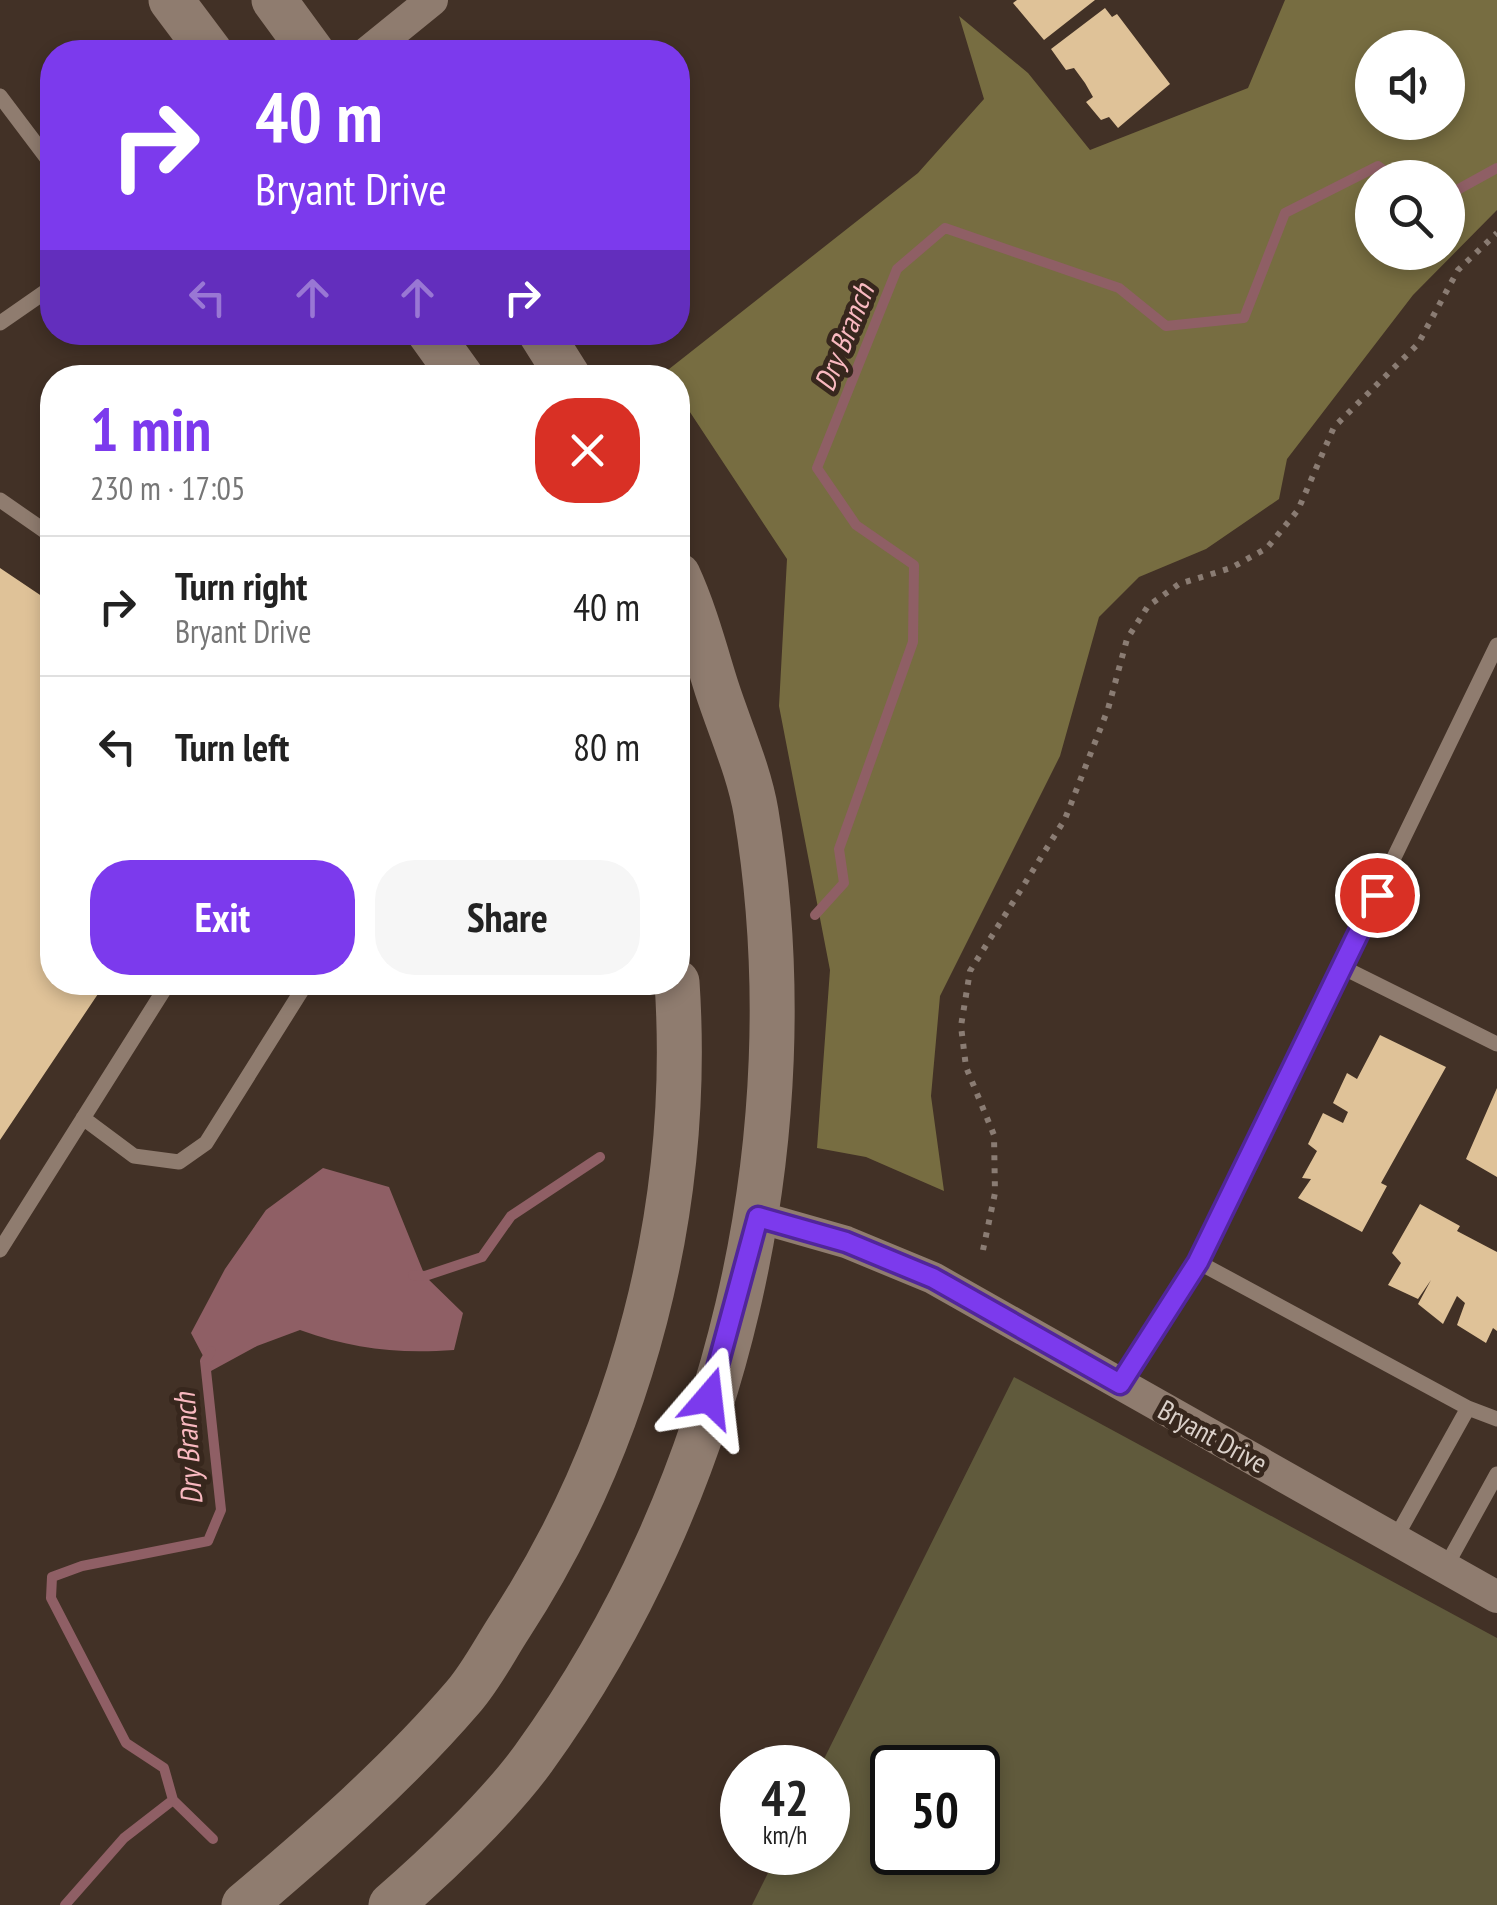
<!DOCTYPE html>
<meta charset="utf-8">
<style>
:root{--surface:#fff;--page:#f6f6f6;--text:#222;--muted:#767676;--line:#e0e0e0;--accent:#7c3aed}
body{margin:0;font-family:"PT Sans Narrow",sans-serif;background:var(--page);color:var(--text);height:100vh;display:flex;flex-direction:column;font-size:38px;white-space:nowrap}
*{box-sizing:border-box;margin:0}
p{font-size:32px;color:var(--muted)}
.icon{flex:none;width:55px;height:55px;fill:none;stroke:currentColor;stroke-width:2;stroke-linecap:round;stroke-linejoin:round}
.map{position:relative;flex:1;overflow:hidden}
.side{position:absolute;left:40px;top:365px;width:650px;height:630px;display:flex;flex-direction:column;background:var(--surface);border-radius:40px;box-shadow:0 5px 15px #0003}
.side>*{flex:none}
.banner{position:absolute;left:40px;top:40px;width:650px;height:305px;border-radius:40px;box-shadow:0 5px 15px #0003;background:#7c3aed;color:#fff;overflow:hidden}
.buttons{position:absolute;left:1355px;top:30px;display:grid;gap:20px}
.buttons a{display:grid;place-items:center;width:110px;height:110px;border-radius:50%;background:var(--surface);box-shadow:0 5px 15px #0003;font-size:50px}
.speed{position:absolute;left:720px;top:1745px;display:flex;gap:20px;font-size:50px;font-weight:700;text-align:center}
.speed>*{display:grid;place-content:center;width:130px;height:130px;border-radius:50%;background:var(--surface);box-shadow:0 5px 15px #0003;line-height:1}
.speed small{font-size:25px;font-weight:400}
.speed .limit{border:5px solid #111;border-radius:15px;background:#fff;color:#111}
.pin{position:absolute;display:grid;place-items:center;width:85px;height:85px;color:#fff;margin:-42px;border:5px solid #fff;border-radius:50%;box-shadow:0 2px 10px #0007}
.me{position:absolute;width:110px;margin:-55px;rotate:17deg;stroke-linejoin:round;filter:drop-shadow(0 0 8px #0008)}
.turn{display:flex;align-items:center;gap:35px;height:210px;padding:0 50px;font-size:45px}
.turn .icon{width:130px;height:130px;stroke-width:2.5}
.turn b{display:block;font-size:70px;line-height:85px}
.lanes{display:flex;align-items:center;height:95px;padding:0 50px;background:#0003;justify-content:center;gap:50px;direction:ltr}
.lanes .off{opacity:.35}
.round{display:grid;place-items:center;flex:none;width:105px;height:105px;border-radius:40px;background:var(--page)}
.headline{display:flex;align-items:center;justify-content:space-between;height:170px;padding:0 50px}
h1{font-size:60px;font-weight:800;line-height:75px;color:var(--accent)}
.action{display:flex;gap:20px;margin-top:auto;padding:20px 50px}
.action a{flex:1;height:115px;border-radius:40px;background:var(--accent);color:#fff;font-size:40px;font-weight:800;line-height:115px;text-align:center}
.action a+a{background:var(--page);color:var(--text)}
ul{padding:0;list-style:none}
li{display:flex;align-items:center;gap:30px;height:140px;padding:0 50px;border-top:2px solid var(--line)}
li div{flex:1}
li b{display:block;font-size:38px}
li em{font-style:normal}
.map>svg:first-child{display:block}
.green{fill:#605a3c;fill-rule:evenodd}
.forest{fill:#776d41;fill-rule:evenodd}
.water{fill:#8f5f65}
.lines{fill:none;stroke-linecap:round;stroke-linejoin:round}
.stream{stroke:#8f5f65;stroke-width:10}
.building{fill:#dfc298}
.path{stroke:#8a7c73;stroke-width:6;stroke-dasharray:5 8;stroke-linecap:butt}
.lane{stroke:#8f7c6f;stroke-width:15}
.street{stroke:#8f7c6f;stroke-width:32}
.secondary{stroke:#8f7c6f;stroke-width:45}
.route-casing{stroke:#51269a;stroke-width:25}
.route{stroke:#7c3aed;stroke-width:18}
.labels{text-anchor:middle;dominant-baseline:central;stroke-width:10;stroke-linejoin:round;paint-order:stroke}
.street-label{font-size:28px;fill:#dbd1ca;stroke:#37271d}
.water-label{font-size:30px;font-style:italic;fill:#f9b9c0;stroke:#37271d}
</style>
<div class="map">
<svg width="1497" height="1905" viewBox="0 0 1497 1905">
<rect width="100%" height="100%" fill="#423126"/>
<!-- green -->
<path class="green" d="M1014 1377 1497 1638V1905H752L778 1853 828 1852V1768L820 1767ZM892 1768H978V1852H892Z"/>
<!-- forest -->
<path class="forest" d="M1285 0H1497V210L1413 295 1287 459 1279 499 1206 549 1139 577 1099 617 1060 756 940 996 931 1096 944 1191 866 1157 817 1148 830 970 779 706 787 559 678 394V378L664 373 918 173 984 99 959 16 1028 73 1090 150 1248 88ZM1372 48H1448V122H1372ZM1372 178H1448V252H1372Z"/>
<!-- water -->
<path class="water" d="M323 1168 389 1187 425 1276 463 1313 454 1350C397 1354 353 1349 300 1330L257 1346 211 1371 191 1333 225 1269 266 1210Z"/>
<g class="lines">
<!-- stream -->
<path class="stream" d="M1448 195 1497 168
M815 915 844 883 839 849 913 642 914 565 856 525 817 468 897 269 945 228 1119 288 1166 326 1244 318 1285 213 1378 166 1394 178
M413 1275 425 1276 482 1257 511 1216 600 1157
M211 1351 205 1361 221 1510 208 1541 82 1566 52 1577 51 1598 126 1743 164 1768 173 1800 213 1839
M65 1905 124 1838 173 1800"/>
</g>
<!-- building -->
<path class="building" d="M1017 0H1095L1044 40 1013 3Z
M1105 8 1112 17 1117 14 1170 84 1118 128 1109 117 1101 120 1086 102 1093 97 1085 83 1074 68 1066 70 1051 49Z
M0 568 52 603V982H106L0 1140Z
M1380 1035 1446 1067 1381 1183 1387 1186 1362 1232 1298 1198 1311 1179 1302 1178 1317 1151 1308 1144 1323 1113 1343 1123 1348 1112 1333 1103 1347 1073 1357 1079Z
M1497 1088V1177L1466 1159Z
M1420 1204 1460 1226 1457 1231 1497 1252V1331L1493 1328 1486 1343 1457 1325 1465 1303 1457 1296 1443 1324 1418 1304 1431 1280 1418 1299 1388 1285 1401 1263 1392 1253Z"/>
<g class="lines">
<!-- path -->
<path class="path" d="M983 1250 995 1193 994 1135 966 1067 961 1026 970 971 1065 819 1108 709 1127 639 1148 606 1179 584 1231 568 1267 548 1298 510 1334 427 1418 344 1458 270 1497 233"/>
<!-- lane -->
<path class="lane" d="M0 96 52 165
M0 323 52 287
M0 500 52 536
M1342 967 1497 1044
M83 1118 134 1156 179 1162 206 1143 307 982
M0 1250 169 982
M1198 1262 1468 1408 1497 1419
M1120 1384 1198 1262 1497 645
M1395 1539 1468 1408
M1445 1568 1497 1474"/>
<!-- street -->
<path class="street" d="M368 52 432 0
M758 1217 846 1242 933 1278 1497 1597"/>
<!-- secondary -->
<path class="secondary" d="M171 0 210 52
M274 0 312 52
M429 332 462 378
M540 332 569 378
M244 1905C322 1839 398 1773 464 1696 482 1675 495 1649 510 1626 633 1437 692 1207 677 982
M391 1905C436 1866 498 1807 533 1759 727 1492 810 1137 756 812 749 771 730 729 717 689 705 651 695 612 678 575"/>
</g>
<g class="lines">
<!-- route casing -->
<g class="route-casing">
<path id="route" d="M709 1398 758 1217 846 1242 933 1278 1120 1384 1198 1262 1377 895"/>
</g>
<!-- route -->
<use href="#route" class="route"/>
</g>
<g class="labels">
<!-- street labels -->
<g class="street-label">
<text transform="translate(1213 1436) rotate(29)">Bryant Drive</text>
</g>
<!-- water labels -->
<g class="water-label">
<text transform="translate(843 337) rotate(-68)">Dry Branch</text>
<text transform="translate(187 1449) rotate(-94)">Dry Branch</text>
</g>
</g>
</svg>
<div class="buttons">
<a><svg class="icon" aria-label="sound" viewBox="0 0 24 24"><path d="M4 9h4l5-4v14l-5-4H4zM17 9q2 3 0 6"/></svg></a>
<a><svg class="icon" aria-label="search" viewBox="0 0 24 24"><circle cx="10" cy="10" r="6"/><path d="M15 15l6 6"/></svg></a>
</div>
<div class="speed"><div>42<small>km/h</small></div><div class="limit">50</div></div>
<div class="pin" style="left:1377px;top:895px;background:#d93025"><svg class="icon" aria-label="arrive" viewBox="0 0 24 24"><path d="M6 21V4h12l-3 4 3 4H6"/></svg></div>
<svg class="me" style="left:709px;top:1398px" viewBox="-20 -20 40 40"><path d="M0-17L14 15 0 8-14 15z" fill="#7c3aed" stroke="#fff" stroke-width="4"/></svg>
<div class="banner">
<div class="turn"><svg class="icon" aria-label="right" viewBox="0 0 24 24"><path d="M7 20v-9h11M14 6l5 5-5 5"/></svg><div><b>40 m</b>Bryant Drive</div></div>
<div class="lanes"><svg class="icon off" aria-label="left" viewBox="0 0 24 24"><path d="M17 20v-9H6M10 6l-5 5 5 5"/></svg><svg class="icon off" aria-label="ahead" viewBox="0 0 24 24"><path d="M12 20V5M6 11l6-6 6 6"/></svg><svg class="icon off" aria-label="ahead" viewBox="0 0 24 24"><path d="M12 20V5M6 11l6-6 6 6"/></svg><svg class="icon" aria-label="right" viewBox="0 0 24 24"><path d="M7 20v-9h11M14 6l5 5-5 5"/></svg></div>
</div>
<section class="side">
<div class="headline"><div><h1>1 min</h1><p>230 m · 17:05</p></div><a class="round" style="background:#d93025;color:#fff"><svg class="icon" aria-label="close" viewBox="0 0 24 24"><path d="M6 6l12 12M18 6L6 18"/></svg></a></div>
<ul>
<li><svg class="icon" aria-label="right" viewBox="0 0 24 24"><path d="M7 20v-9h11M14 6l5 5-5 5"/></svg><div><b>Turn right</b><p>Bryant Drive</p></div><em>40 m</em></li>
<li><svg class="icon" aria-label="left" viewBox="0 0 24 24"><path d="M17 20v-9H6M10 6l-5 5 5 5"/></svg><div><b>Turn left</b></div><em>80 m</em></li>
</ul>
<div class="action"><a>Exit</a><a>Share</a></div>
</section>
</div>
